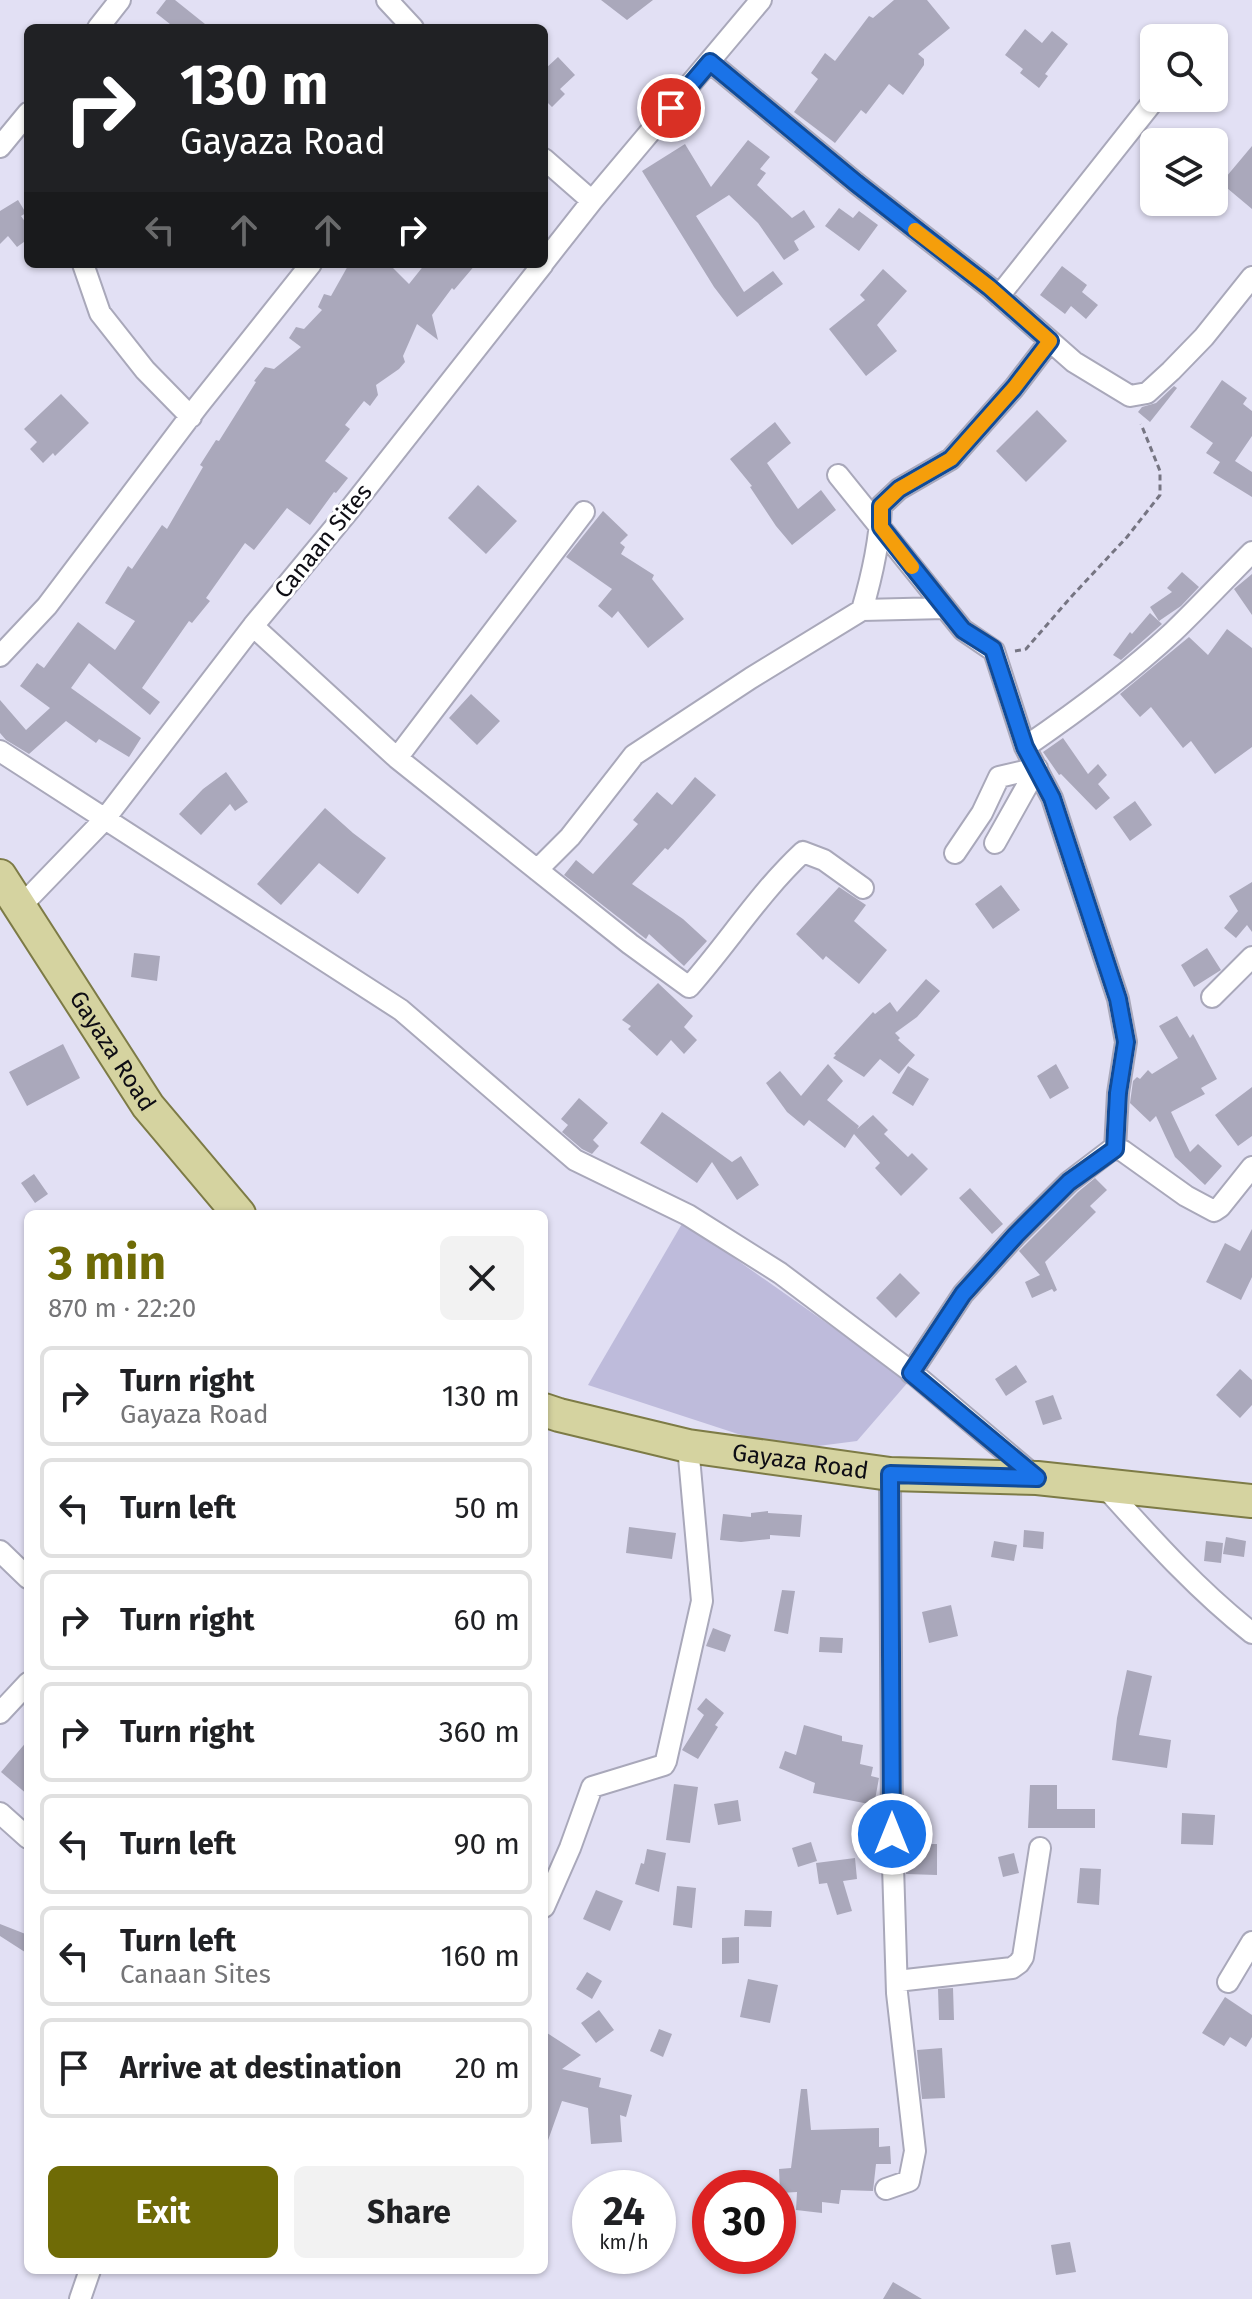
<!DOCTYPE html>
<meta charset="utf-8">
<style>
:root{--surface:#fff;--page:#f2f2f2;--text:#202124;--muted:#757577;--line:#e0e0e0;--accent:#6f6b06}
body{margin:0;font-family:"Fira Sans",sans-serif;background:var(--page);color:var(--text);height:100vh;display:flex;flex-direction:column;font-size:30px;white-space:nowrap}
*{box-sizing:border-box;margin:0}
p{font-size:26px;color:var(--muted)}
.icon{flex:none;width:44px;height:44px;fill:none;stroke:currentColor;stroke-width:2;stroke-linecap:round;stroke-linejoin:round}
.map{position:relative;flex:1;overflow:hidden}
.sheet{position:absolute;left:24px;top:1210px;width:524px;height:1064px;display:flex;flex-direction:column;background:var(--surface);border-radius:12px;box-shadow:0 2px 6px #0004}
.sheet>*{flex:none}
.guide{position:absolute;left:24px;top:24px;width:524px;height:244px;border-radius:12px;box-shadow:0 2px 6px #0004;background:#202124;color:#fff;overflow:hidden}
.tools{position:absolute;left:1140px;top:24px;display:grid;gap:16px}
.tools a{display:grid;place-items:center;width:88px;height:88px;border-radius:12px;background:var(--surface);box-shadow:0 2px 6px #0004;font-size:40px}
.speed{position:absolute;left:572px;top:2170px;display:flex;gap:16px;font-size:40px;font-weight:700;text-align:center}
.speed>*{display:grid;place-content:center;width:104px;height:104px;border-radius:50%;background:var(--surface);box-shadow:0 2px 6px #0004;line-height:1}
.speed small{font-size:20px;font-weight:400}
.speed .limit{border:12px solid #d22;background:#fff;color:#111}
.pin{position:absolute;display:grid;place-items:center;width:68px;height:68px;color:#fff;margin:-34px;border:4px solid #fff;border-radius:50%;box-shadow:0 2px 8px #0007}
.me{position:absolute;width:88px;margin:-44px;rotate:0deg;stroke-linejoin:round;filter:drop-shadow(0 0 6px #0008)}
.turn{display:flex;align-items:center;gap:28px;height:168px;padding:0 24px;font-size:36px}
.turn .icon{width:104px;height:104px;stroke-width:2.5}
.turn b{display:block;font-size:56px;line-height:68px}
.lanes{display:flex;align-items:center;height:76px;padding:0 24px;background:#0003;justify-content:center;gap:40px;direction:ltr}
.lanes .off{opacity:.35}
.round{display:grid;place-items:center;flex:none;width:84px;height:84px;border-radius:12px;background:var(--page)}
.head{display:flex;align-items:center;justify-content:space-between;height:136px;padding:0 24px}
h1{font-size:48px;font-weight:700;line-height:60px;color:var(--accent)}
.action{display:flex;gap:16px;margin-top:auto;padding:16px 24px}
.action a{flex:1;height:92px;border-radius:12px;background:var(--accent);color:#fff;font-size:32px;font-weight:700;line-height:92px;text-align:center}
.action a+a{background:var(--page);color:var(--text)}
ul{padding:0;list-style:none}
li{display:flex;align-items:center;gap:24px;height:100px;margin:0 16px 12px;padding:0 8px;border:4px solid var(--line);border-radius:12px}
li div{flex:1}
li b{display:block;font-size:30px}
li em{font-style:normal}
.map>svg:first-child{display:block}
.green{fill:#bebbdb}
.building{fill:#aaa8bb}
.lines{fill:none;stroke-linecap:round;stroke-linejoin:round}
.street-casing{stroke:#a9a8ba;stroke-width:24}
.primary-casing{stroke:#7d7b46;stroke-width:36}
.path{stroke:#767582;stroke-width:3;stroke-dasharray:6 4;stroke-linecap:butt}
.street{stroke:#fff;stroke-width:20}
.primary{stroke:#d5d3a0;stroke-width:32}
.route-casing{stroke:#114b97;stroke-width:20}
.route{stroke:#1a73e8;stroke-width:14}
.slow{stroke:#f59e0b;stroke-width:14}
.labels{text-anchor:middle;dominant-baseline:central;stroke-width:6;stroke-linejoin:round;paint-order:stroke}
.street-label{font-size:24px;fill:#0e0d14;stroke:#fff}
</style>
<div class="map">
<svg width="1252" height="2299" viewBox="0 0 1252 2299">
<rect width="100%" height="100%" fill="#e2e0f4"/>
<!-- green -->
<path class="green" d="M683 1222 909 1381 857 1441 787 1450 588 1385Z"/>
<!-- building -->
<path class="building" d="M166 0H175L210 28H175L156 13Z
M601 0H653L627 20Z
M894 0H927L950 28 918 54 924 59V65L903 95 889 84 866 114 861 110 835 143 794 112 818 79 811 73 825 53 835 61 869 16 873 18Z
M1025 29 1042 43 1052 31 1068 44 1045 74 1048 76 1039 88 1020 73 1023 69 1005 55Z
M558 57 575 75 560 89 565 94 552 107 547 102 544 104V70Z
M748 140 770 157 760 169 766 173 757 185 792 218 804 210 815 227 794 241 799 250 784 260 758 223 729 195 696 216 744 292 773 271 783 284 737 317 714 287 642 171 685 144 711 187Z
M1252 146V209L1221 183Z
M18 200 26 213 21 216 28 226V239L17 247 8 236 0 244V211Z
M839 208 853 218 859 211 878 225 859 251 825 226Z
M349 264H389L409 284 425 264H476L454 290 452 288 432 315 438 340 417 324 403 356 405 362 399 369 376 385 378 395 370 406 364 401 345 425 350 429 325 461 348 478 336 493 334 492 310 525 287 508 254 550 245 543 206 598 210 601 192 623 189 621 142 688 160 702 150 715 89 663 71 688 141 738 129 757 99 739 96 743 66 721 29 754 6 740 0 733V700L26 730 50 708 20 686 37 663 44 668 78 622 115 650 135 621 105 603 128 566 132 569 162 525 167 529 203 467 200 465 216 440 219 441 256 382 254 381 265 367 274 369 301 347 289 338 296 327 304 329 322 310 318 307 324 294 331 296Z
M1062 266 1087 285 1082 292 1098 305 1086 319 1071 306 1065 314 1040 295Z
M883 269 907 291 877 325 897 351 866 376 829 329 865 300 860 295Z
M1222 380 1247 398 1243 404 1252 411V436L1235 461 1252 472V497L1213 473 1220 462 1206 453 1213 443 1190 427Z
M1174 386 1177 388 1150 422 1138 412 1142 407 1156 403Z
M61 394 89 423 55 456 53 453 43 463 30 449 37 442 24 429Z
M1037 410 1067 441 1026 482 996 451Z
M775 422 791 443 767 463 798 509 821 490 836 510 792 545 776 526 750 487 752 486 730 459Z
M478 485 517 521 486 554 448 518Z
M603 511 628 535 620 543 625 547 621 554 654 575 652 579 684 619 648 648 618 611 612 618 598 606 612 589 566 557Z
M1182 572 1199 587 1181 606 1159 621 1150 607 1172 592 1167 588Z
M1252 574V615L1234 589Z
M1150 613 1162 624 1121 660 1113 655 1130 632 1132 634Z
M1227 629 1252 648V747L1215 774 1191 741 1183 748 1151 707 1140 717 1120 694 1189 637 1208 655Z
M471 694 500 721 477 745 449 718Z
M1063 738 1088 774 1098 764 1107 775 1098 784 1110 798 1096 810 1061 774 1059 775 1043 752Z
M226 772 248 802 235 811 230 804 201 835 179 814 203 789Z
M695 777 716 795 668 850 665 848 632 884 683 919 707 941 684 966 649 934 646 939 564 875 576 860 593 874 638 824 633 820 657 792 672 805Z
M1135 801 1152 825 1130 841 1113 817Z
M325 808 353 833 386 858 358 894 319 863 281 905 257 884Z
M1252 882V932L1247 925 1236 938 1224 928 1238 911 1229 896Z
M1001 885 1020 910 993 929 975 904Z
M839 887 866 905 854 921 887 950 859 984 826 956 823 960 796 934Z
M1207 948 1221 970 1194 987 1181 965Z
M134 953 160 956 157 981 131 977Z
M926 979 940 991 917 1017 895 1033 900 1038 898 1040 915 1055 899 1074 880 1059 864 1077 833 1058 836 1055 834 1054 873 1012 875 1014 890 1002 897 1012Z
M658 983 693 1016 684 1027 697 1040 684 1054 671 1040 657 1056 628 1029 631 1026 622 1020Z
M1177 1016 1190 1038 1193 1034 1217 1079 1201 1088 1205 1094 1171 1112 1190 1152 1198 1144 1222 1166 1205 1185 1175 1157 1156 1116 1150 1122 1130 1103 1133 1081 1137 1077 1140 1079 1148 1070 1152 1074 1178 1058 1159 1026Z
M63 1044 80 1078 27 1106 9 1072Z
M828 1064 843 1081 827 1100 859 1126 857 1129 873 1115 888 1130 884 1134 908 1157 912 1153 928 1169 901 1196 875 1168 880 1163 854 1134 845 1148 809 1120 804 1126 787 1112 766 1083 780 1071 801 1096Z
M1056 1064 1069 1088 1050 1099 1037 1076Z
M908 1066 929 1079 913 1106 892 1093Z
M1252 1087V1136L1238 1146 1215 1115Z
M579 1098 608 1123 593 1140 599 1146 592 1154 582 1149 562 1132 568 1125 561 1119Z
M662 1112 732 1162 741 1156 759 1185 737 1200 712 1162 697 1183 640 1143Z
M34 1174 48 1194 35 1203 21 1183Z
M1095 1178 1107 1190 1090 1206 1096 1212 1045 1262 1057 1290 1054 1292 1052 1289 1032 1298 1025 1282 1040 1275 1019 1251 1078 1192Z
M970 1188 1003 1224 992 1234 959 1198Z
M1252 1229V1277L1241 1300 1206 1282 1225 1243 1240 1251Z
M900 1273 920 1293 896 1318 876 1298Z
M1016 1365 1027 1382 1006 1396 995 1379Z
M1240 1369 1252 1380V1405L1240 1418 1216 1395Z
M1053 1395 1062 1419 1043 1425 1035 1401Z
M768 1511V1513L802 1515 800 1537 770 1535V1539L741 1542 720 1540 723 1514 751 1517V1513Z
M629 1527 676 1533 672 1559 626 1553Z
M1024 1530 1044 1532 1043 1549 1023 1547Z
M1226 1537 1246 1541 1244 1557 1223 1554Z
M994 1541 1017 1545 1014 1561 991 1557Z
M1206 1541 1223 1543 1221 1563 1204 1561Z
M782 1590 795 1591 788 1634 774 1631Z
M951 1605 958 1636 929 1643 922 1612Z
M713 1628 731 1635 725 1652 706 1646Z
M820 1637 843 1638 842 1653 819 1652Z
M1127 1670 1152 1676 1139 1735 1171 1740 1167 1768 1112 1760 1117 1718Z
M706 1698 724 1713 715 1725 718 1727 698 1759 682 1750 704 1715 697 1709Z
M804 1725 842 1736V1741L863 1745 860 1764 873 1767 871 1776 879 1778 874 1805 813 1793 815 1783 779 1768 785 1751 796 1755Z
M28 1740V1795L1 1772Z
M674 1784 698 1787 690 1843 666 1840Z
M1030 1785H1057V1809H1095V1828H1028Z
M738 1800 741 1821 718 1825 714 1804Z
M1182 1813 1215 1815 1213 1845 1181 1844Z
M811 1842 817 1861 798 1867 792 1848Z
M905 1844H937V1875L906 1874Z
M647 1849 666 1853 659 1892 635 1884 641 1863 644 1864Z
M1014 1853 1019 1873 1003 1877 998 1857Z
M855 1858 857 1879 843 1881 852 1911 837 1915 827 1883 819 1884 816 1863Z
M1080 1868 1101 1869 1099 1905 1077 1903Z
M677 1886 696 1888 692 1928 673 1925Z
M596 1890 623 1901 610 1931 583 1919Z
M745 1910 772 1911 771 1927 744 1926Z
M0 1924 28 1935V1954L0 1936Z
M739 1937V1963L722 1964V1938Z
M587 1972 602 1981 592 1999 576 1989Z
M748 1979 778 1985 770 2023 740 2017Z
M953 1988 954 2020H939L938 1989Z
M1225 1997 1252 2015V2037L1246 2047 1230 2037 1224 2046 1202 2033Z
M599 2010 614 2030 596 2043 581 2023Z
M659 2029 672 2034 663 2057 650 2051Z
M544 2031 581 2055 562 2069 601 2078 599 2087 632 2095 626 2117 620 2115 622 2142 591 2144 588 2108 562 2101 546 2146H544Z
M942 2048 945 2098 922 2099 917 2050Z
M801 2089H807L811 2130 879 2128V2147L890 2146 891 2164H876L873 2191 841 2190 839 2204 822 2202V2213L796 2210 797 2192 780 2193 779 2169 791 2168Z
M1070 2242 1076 2272 1056 2275 1051 2245Z
M893 2282 922 2299H883Z"/>
<g class="lines">
<!-- street casing -->
<g class="street-casing">
<path id="street" d="M387 0 413 28
M98 28 120 0
M710 62 856 183 989 287 1074 362 1130 396 1147 393 1171 371 1204 337 1252 277
M0 147 28 113
M544 159 592 201
M544 262 592 201 761 0
M83 264 100 313 145 370 191 417
M999 296 1155 99
M838 475 963 630 994 651 1025 747 1052 798 1118 999 1126 1042 1118 1093 1115 1149
M862 610C872 576 880 542 881 506L899 489 951 459 1014 388 1050 341
M253 626 397 758 630 944 689 987C728 943 760 892 803 852L824 860 863 888
M0 656 47 606 198 406 311 264
M1025 747C1076 712 1128 674 1173 632 1200 606 1226 578 1252 552
M0 751 401 1010 575 1160 688 1215 780 1273 914 1374 1037 1478
M397 758 584 512
M955 853 982 813 999 777 1037 768 995 843
M537 870 570 837 634 755 751 678 862 610 945 608
M20 907 104 820 253 626 350 509 543 264
M1212 997 1252 957
M911 1373 963 1294 1016 1235 1069 1182 1111 1150 1118 1149 1123 1151 1186 1196 1214 1211 1220 1207 1252 1167
M1103 1485C1150 1537 1196 1589 1252 1633
M0 1551 28 1578
M0 1713 28 1683
M0 1813 28 1838
M544 1907 570 1848 592 1787 664 1765 666 1761 702 1601 688 1446
M897 1981 1012 1968 1019 1963 1023 1957 1040 1848
M1228 1982 1252 1942
M886 2189 909 2181 915 2151 897 1993 892 1834 890 1474
M80 2299 90 2270"/>
</g>
<!-- primary casing -->
<g class="primary-casing">
<g id="primary">
<path id="s1" d="M0 876 148 1106 239 1214"/>
<path id="s2" d="M544 1410 559 1415 688 1446 890 1474 1037 1478 1252 1501"/>
</g>
</g>
<!-- path -->
<path class="path" d="M1015 651 1026 649 1071 597 1127 537 1160 495V471L1141 424"/>
<!-- street -->
<use href="#street" class="street"/>
<!-- primary -->
<use href="#primary" class="primary"/>
</g>
<g class="lines">
<!-- route casing -->
<g class="route-casing">
<path id="route" d="M671 108 710 62 856 183 989 287 1050 341 1014 388 951 459 899 489 881 506V527L963 630 993 649 1025 747 1052 798 1118 999 1126 1042 1118 1093 1115 1149 1069 1182 1016 1235 963 1294 911 1373 1037 1478 890 1474 892 1834"/>
</g>
<!-- route -->
<use href="#route" class="route"/>
<!-- slow -->
<path class="slow" d="M912 567 881 527V506L899 489 951 459 1014 388 1050 341 989 287 915 230"/>
</g>
<g class="labels">
<!-- street labels -->
<g class="street-label">
<text transform="translate(323 541) rotate(-51)">Canaan Sites</text>
<text stroke="none"><textPath href="#s1" startOffset="208">Gayaza Road</textPath></text>
<text stroke="none"><textPath href="#s2" startOffset="262">Gayaza Road</textPath></text>
</g>
</g>
</svg>
<div class="tools">
<a><svg class="icon" aria-label="search" viewBox="0 0 24 24"><circle cx="10" cy="10" r="6"/><path d="M15 15l6 6"/></svg></a>
<a><svg class="icon" aria-label="layers" viewBox="0 0 24 24"><path d="M12 4l9 5-9 5-9-5zM3 14l9 5 9-5"/></svg></a>
</div>
<div class="speed"><div>24<small>km/h</small></div><div class="limit">30</div></div>
<div class="pin" style="left:671px;top:108px;background:#d93025"><svg class="icon" aria-label="arrive" viewBox="0 0 24 24"><path d="M6 21V4h12l-3 4 3 4H6"/></svg></div>
<svg class="me" style="left:892px;top:1834px" viewBox="-20 -20 40 40"><circle r="17" fill="#1a73e8" stroke="#fff" stroke-width="3"/><path d="M0-11L8 9 0 5-8 9z" fill="#fff"/></svg>
<div class="guide">
<div class="turn"><svg class="icon" aria-label="right" viewBox="0 0 24 24"><path d="M7 20v-9h11M14 6l5 5-5 5"/></svg><div><b>130 m</b>Gayaza Road</div></div>
<div class="lanes"><svg class="icon off" aria-label="left" viewBox="0 0 24 24"><path d="M17 20v-9H6M10 6l-5 5 5 5"/></svg><svg class="icon off" aria-label="ahead" viewBox="0 0 24 24"><path d="M12 20V5M6 11l6-6 6 6"/></svg><svg class="icon off" aria-label="ahead" viewBox="0 0 24 24"><path d="M12 20V5M6 11l6-6 6 6"/></svg><svg class="icon" aria-label="right" viewBox="0 0 24 24"><path d="M7 20v-9h11M14 6l5 5-5 5"/></svg></div>
</div>
<section class="sheet">
<div class="head"><div><h1>3 min</h1><p>870 m · 22:20</p></div><a class="round"><svg class="icon" aria-label="close" viewBox="0 0 24 24"><path d="M6 6l12 12M18 6L6 18"/></svg></a></div>
<ul>
<li><svg class="icon" aria-label="right" viewBox="0 0 24 24"><path d="M7 20v-9h11M14 6l5 5-5 5"/></svg><div><b>Turn right</b><p>Gayaza Road</p></div><em>130 m</em></li>
<li><svg class="icon" aria-label="left" viewBox="0 0 24 24"><path d="M17 20v-9H6M10 6l-5 5 5 5"/></svg><div><b>Turn left</b></div><em>50 m</em></li>
<li><svg class="icon" aria-label="right" viewBox="0 0 24 24"><path d="M7 20v-9h11M14 6l5 5-5 5"/></svg><div><b>Turn right</b></div><em>60 m</em></li>
<li><svg class="icon" aria-label="right" viewBox="0 0 24 24"><path d="M7 20v-9h11M14 6l5 5-5 5"/></svg><div><b>Turn right</b></div><em>360 m</em></li>
<li><svg class="icon" aria-label="left" viewBox="0 0 24 24"><path d="M17 20v-9H6M10 6l-5 5 5 5"/></svg><div><b>Turn left</b></div><em>90 m</em></li>
<li><svg class="icon" aria-label="left" viewBox="0 0 24 24"><path d="M17 20v-9H6M10 6l-5 5 5 5"/></svg><div><b>Turn left</b><p>Canaan Sites</p></div><em>160 m</em></li>
<li><svg class="icon" aria-label="arrive" viewBox="0 0 24 24"><path d="M6 21V4h12l-3 4 3 4H6"/></svg><div><b>Arrive at destination</b></div><em>20 m</em></li>
</ul>
<div class="action"><a>Exit</a><a>Share</a></div>
</section>
</div>
